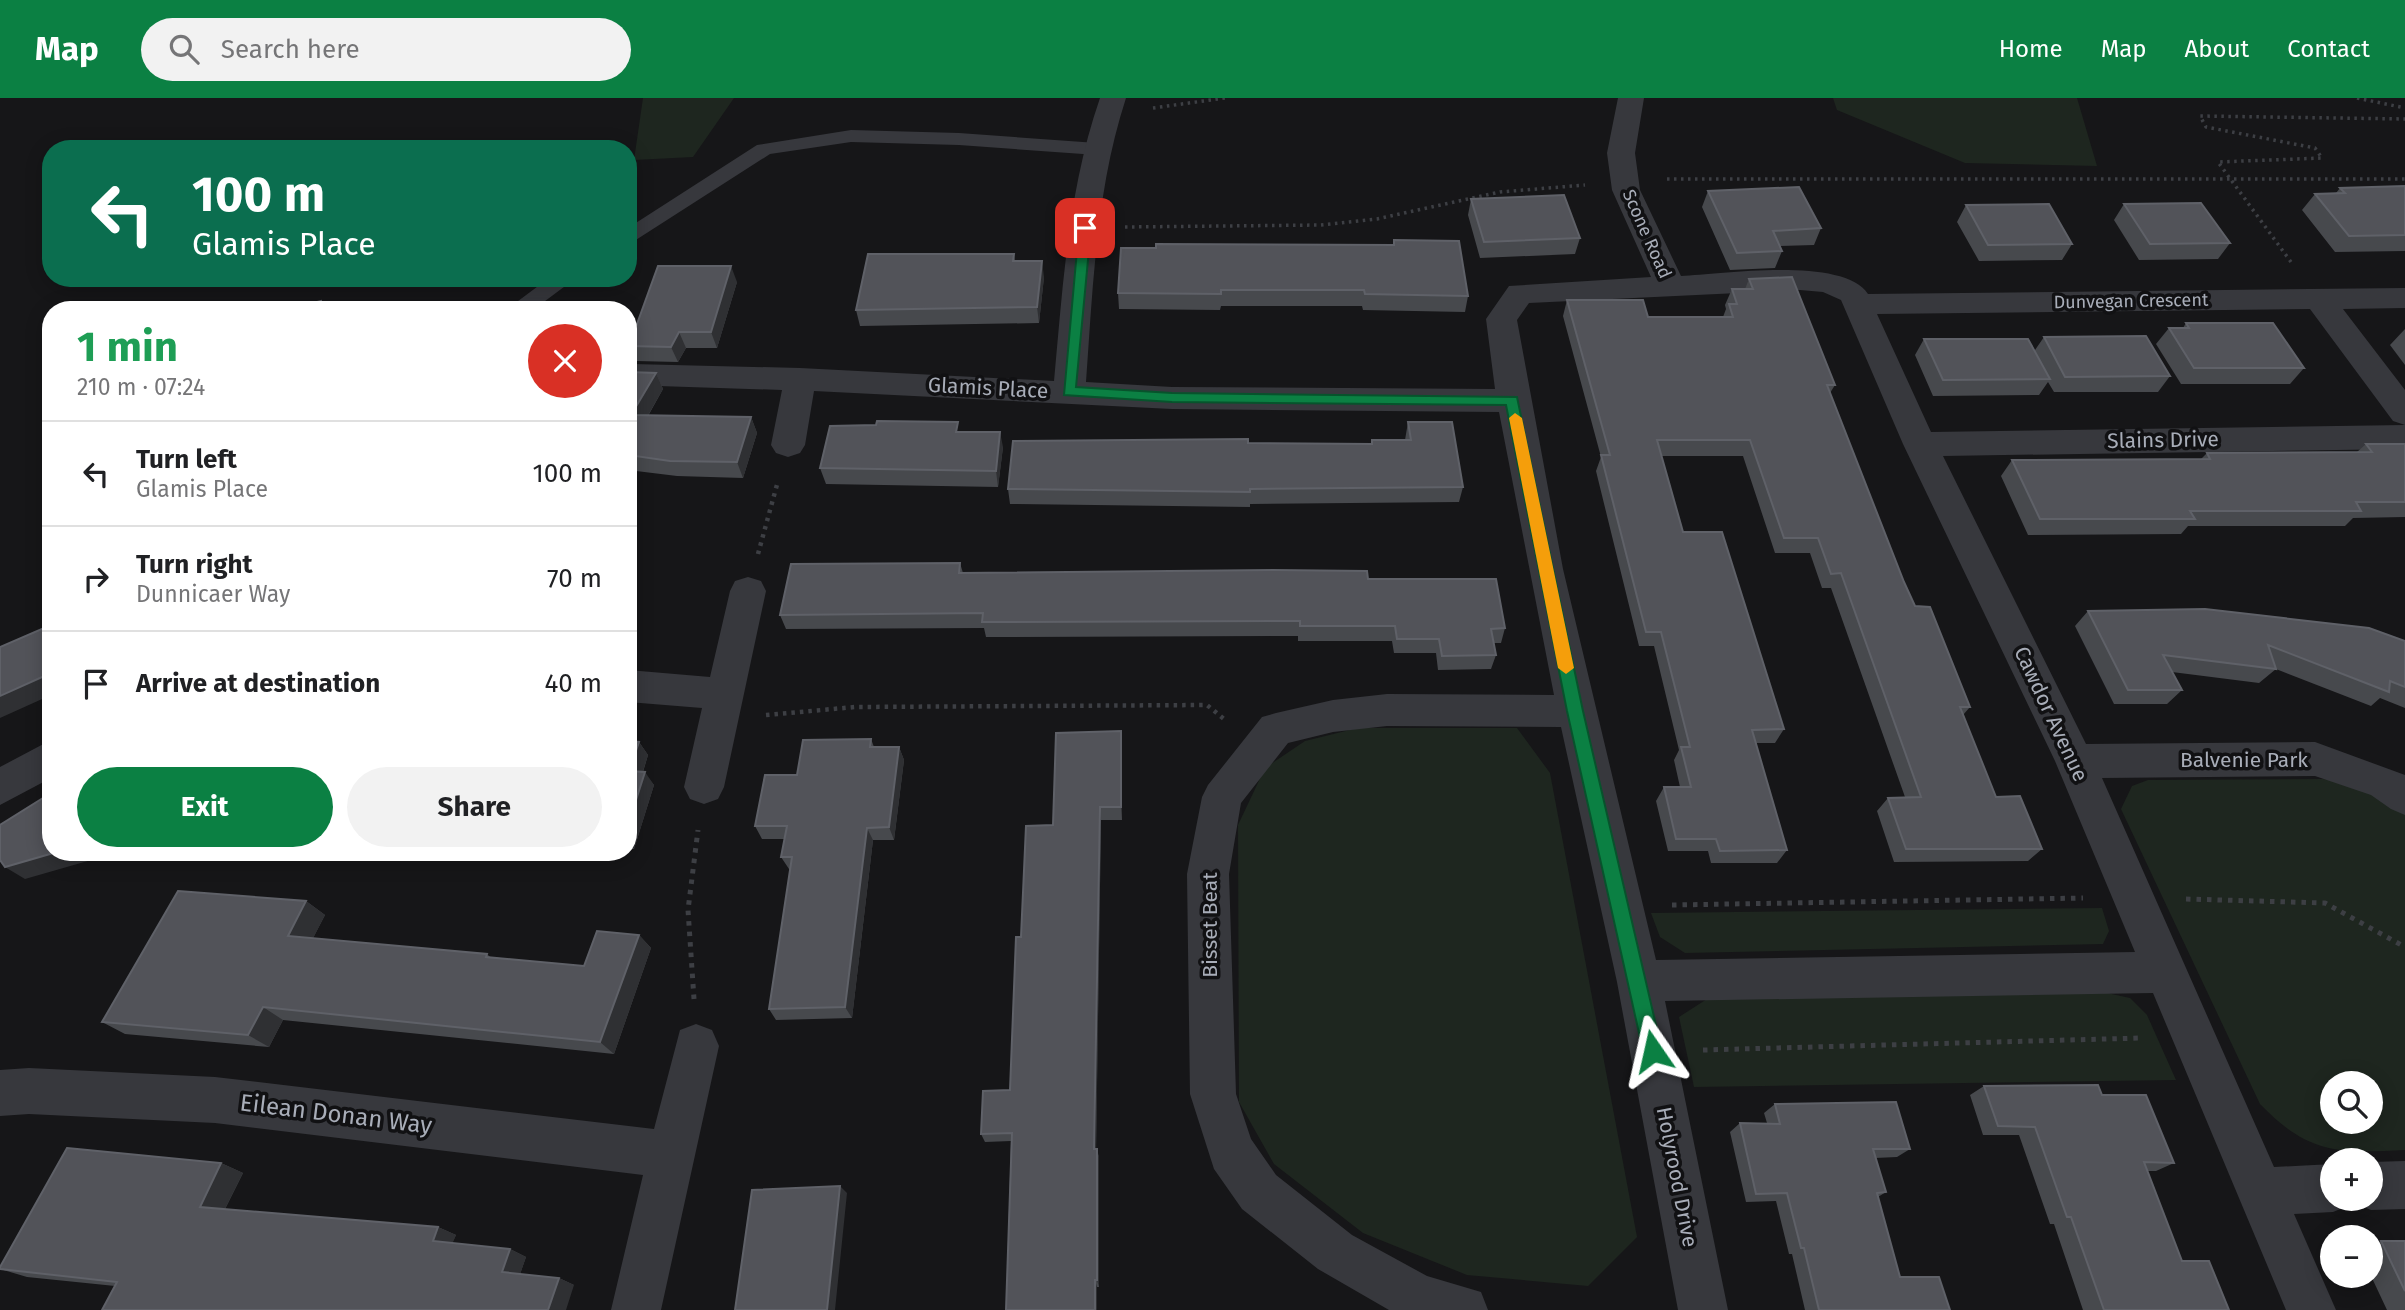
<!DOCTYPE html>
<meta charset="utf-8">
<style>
:root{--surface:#fff;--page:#f2f2f2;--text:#202124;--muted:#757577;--line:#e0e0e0;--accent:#0b8043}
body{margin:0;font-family:"Fira Sans",sans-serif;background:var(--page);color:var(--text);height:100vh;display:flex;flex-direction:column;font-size:26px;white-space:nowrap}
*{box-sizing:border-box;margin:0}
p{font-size:23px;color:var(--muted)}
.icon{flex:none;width:38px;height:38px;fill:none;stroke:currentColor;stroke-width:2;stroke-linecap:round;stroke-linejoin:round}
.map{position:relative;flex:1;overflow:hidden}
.sheet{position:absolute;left:42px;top:203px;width:595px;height:560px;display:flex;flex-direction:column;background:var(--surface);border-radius:28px;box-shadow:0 4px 18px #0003}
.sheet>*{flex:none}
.banner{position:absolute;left:42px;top:42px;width:595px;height:147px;border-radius:28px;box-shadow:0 4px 18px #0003;background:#0b6e4f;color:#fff;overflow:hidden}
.controls{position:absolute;left:2320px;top:973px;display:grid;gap:14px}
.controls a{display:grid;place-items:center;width:63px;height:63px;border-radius:50%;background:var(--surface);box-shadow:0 4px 18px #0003;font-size:35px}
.pin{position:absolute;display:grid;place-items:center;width:60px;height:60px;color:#fff;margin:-30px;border-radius:14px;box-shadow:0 4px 10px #0006}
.me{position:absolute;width:77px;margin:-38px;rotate:349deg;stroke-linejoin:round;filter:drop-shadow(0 0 5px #0008)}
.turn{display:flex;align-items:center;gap:24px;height:147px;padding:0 35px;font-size:32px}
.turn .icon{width:91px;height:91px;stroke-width:2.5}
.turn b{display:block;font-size:49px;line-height:60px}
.round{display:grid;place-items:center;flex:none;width:74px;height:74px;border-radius:37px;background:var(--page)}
.head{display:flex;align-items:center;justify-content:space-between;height:119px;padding:0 35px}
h1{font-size:42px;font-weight:700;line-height:52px;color:#1e9e55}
.action{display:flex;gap:14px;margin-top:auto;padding:14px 35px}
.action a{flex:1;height:80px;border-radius:42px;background:var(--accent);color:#fff;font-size:28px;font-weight:700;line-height:80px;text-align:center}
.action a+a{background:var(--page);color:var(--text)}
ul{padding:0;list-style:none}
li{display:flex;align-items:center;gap:21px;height:105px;padding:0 35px;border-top:2px solid var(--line)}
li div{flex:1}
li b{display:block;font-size:26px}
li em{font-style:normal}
header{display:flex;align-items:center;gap:42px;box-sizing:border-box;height:98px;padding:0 35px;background:var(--accent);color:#fff}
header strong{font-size:33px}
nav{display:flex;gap:38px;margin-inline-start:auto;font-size:24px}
.search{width:490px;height:63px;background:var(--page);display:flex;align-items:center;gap:18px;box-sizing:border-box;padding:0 24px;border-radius:38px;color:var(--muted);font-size:26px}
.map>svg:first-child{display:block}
.green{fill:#1e261f;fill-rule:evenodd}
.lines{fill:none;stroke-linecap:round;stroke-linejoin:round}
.path-far2{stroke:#3d3f44;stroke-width:3.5;stroke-dasharray:2.5 4.5;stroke-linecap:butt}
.path-far1{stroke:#3d3f44;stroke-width:4.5;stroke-dasharray:3.5 5;stroke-linecap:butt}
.path{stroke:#3d3f44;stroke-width:5;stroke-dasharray:4.5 6;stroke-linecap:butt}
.service{fill:#37383d;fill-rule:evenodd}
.minor{fill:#37383d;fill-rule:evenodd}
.wall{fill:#47494d}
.shaded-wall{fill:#2f3033}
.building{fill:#525359;stroke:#5f6168;stroke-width:2}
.route{fill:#0b8043;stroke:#07532c;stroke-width:2}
.slow{fill:#f59e0b}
.labels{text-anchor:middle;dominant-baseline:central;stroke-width:7;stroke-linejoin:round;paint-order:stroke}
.far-street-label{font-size:18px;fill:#a8adb8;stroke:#111113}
.street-label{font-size:21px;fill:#a8adb8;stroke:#111113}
.near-street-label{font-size:24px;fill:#a8adb8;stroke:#111113}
</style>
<header>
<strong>Map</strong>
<div class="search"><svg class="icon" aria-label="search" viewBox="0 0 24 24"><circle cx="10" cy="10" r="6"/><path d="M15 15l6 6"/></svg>Search here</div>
<nav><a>Home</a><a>Map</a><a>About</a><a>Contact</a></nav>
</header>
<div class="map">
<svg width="2405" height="1212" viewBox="0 0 2405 1212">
<rect width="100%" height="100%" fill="#161618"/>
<!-- green -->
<path class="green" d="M643 0H734L693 59 634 62Z
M1833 0H2077L2097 68 1965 65 1837 12Z
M1358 630H1517L1550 675 1637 1139 1588 1188 1467 1177 1363 1135 1274 1066 1239 1004 1238 727 1265 670 1305 643Z
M2323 681 2355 686 2405 713V1052C2339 1055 2309 1057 2260 1006L2121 711 2132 688 2148 682ZM2333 985H2371V1024H2333Z
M2102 810 2109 833 2103 846 1685 855 1660 839 1651 815Z
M2107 895 2130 900 2147 917 2176 982 1694 989 1679 919 1707 901Z"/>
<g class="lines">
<!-- path-far2 -->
<path class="path-far2" d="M2357 0 2405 10
M1153 10 1225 0
M1667 81H2405
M1125 129 1320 127 1377 121 1500 94 1585 87
M2291 164 2218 64 2322 60 2315 50 2206 29 2200 18 2405 21"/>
<!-- path-far1 -->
<path class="path-far1" d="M758 456 778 383
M766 617 855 609 1207 607 1224 621"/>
<!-- path -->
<path class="path" d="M2186 801 2325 805 2405 849
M1672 807 2083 800
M694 901 688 812 698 732
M1703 952 2142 940"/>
<!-- service -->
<path class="service" d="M851 32 959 35 1097 45 1107 51 1097 57 959 47 851 44 770 56 628 147V130L757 47Z
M549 180H576L533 212H506Z"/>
<!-- minor -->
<path class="minor" d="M1100 0H1126C1096 92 1093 188 1086 284L1172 289 1495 291 1486 221 1509 188 1651 179 1612 92 1607 55 1618 0H1644L1635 55 1640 92 1681 178C1722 176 1844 158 1868 196L2405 190V210L2343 211 2405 292V327L2393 323 2310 211 1877 216 1931 334 2405 327V351L1943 358 2086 646 2315 644 2405 677V717L2391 711 2371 697 2315 678 2102 680 2274 1069 2333 1066V1101H2371V1064L2405 1063V1111L2371 1112 2354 1105 2352 1101 2350 1107 2333 1114 2294 1116 2336 1212H2286L2153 895 1665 903 1728 1212H1678L1617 884 1561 629 1387 628 1333 634 1288 645 1241 705 1229 776 1236 996 1251 1041 1276 1077 1352 1137 1427 1178 1481 1194 1488 1212H1389L1318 1171 1242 1111 1214 1071 1190 996 1187 776 1202 699 1208 687 1262 619 1276 615 1333 602 1387 596 1554 597 1499 314 1172 311 814 293 805 347 800 355 788 359 776 355 771 347 782 292 628 287V267L632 266 800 270 1054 283C1063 187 1068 92 1100 0ZM1800 192 1823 194 1841 202 1903 346 2055 663 2135 854 1656 862 1563 471 1517 222 1529 205Z
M748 479 761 483 766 493 724 689 718 701 704 706 690 701 684 689 702 610 628 604V572L710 579 730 493 735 483Z
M51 642V680L0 707V669Z
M696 926 712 932 719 948 661 1212H611L643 1077 215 1025 29 1016 0 1018V972L29 970 215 979 654 1031 680 932Z"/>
</g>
<!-- wall -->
<path class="wall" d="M2405 88V153L2335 154 2302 112 2315 96 2336 95 2340 90Z
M1708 93 1821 130 1814 147 1780 148 1782 153 1775 170 1730 172 1702 109Z
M1471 101 1580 140 1575 156 1480 160 1468 117Z
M2124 106 2230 145 2218 161 2139 162 2114 122Z
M1966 107 2072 146 2062 162 1979 163 1957 124Z
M1394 142 1468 198 1465 214 1363 212 1362 208H1221L1220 212 1119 211 1118 195 1156 150 1393 147Z
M1014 156 1015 163 1044 179 1039 225 860 228 856 212Z
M1749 181 1835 287 1830 295 1904 484 1915 508 1970 609 1963 617 1996 699 2042 751 2028 763 1894 764 1877 713 1888 700 1905 699 1831 490H1822L1810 455H1775L1743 358H1661L1683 434 1784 631 1775 645H1756L1787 752 1777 765H1711L1708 753H1668L1656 703 1664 689H1680L1674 662 1679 652 1654 548H1639L1596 373 1601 359 1563 218 1567 202 1648 219H1723L1726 211 1725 207 1732 191H1745Z
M737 184 717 250H686L678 264 636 263 629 248Z
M2186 225 2304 270 2290 286H2181L2156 246 2169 230H2183Z
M2405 231V267L2390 247Z
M2044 239 2170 278 2158 294H2054L2048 284 2039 297 1933 298 1915 257 1924 241 2035 252Z
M628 274 656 275 663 291 648 318 751 319 757 335 743 380 677 378 628 372Z
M1408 324 1463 389 1459 404 1250 406V409L1010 406 1008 391 1248 345 1371 346 1372 342H1405Z
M960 334 1003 349 998 389 826 386 820 370Z
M2366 346H2405V419L2353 420 2345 428H2188L2181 436 2028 437 2001 378 2012 362 2201 361 2207 355 2357 354Z
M960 465 963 475 1368 481 1505 530 1501 545H1494L1496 557 1491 571 1438 572 1436 555H1394L1392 543H1298V538L986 539 984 530 786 531 780 517Z
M2088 513 2405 543V610L2380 600 2371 608 2276 571 2259 585 2172 574 2182 592 2167 606H2114L2075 528Z
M871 641 874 649H899L904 662 894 742H873L852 920 776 922 769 911 790 771H789L781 759 785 741H762L755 728 797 677Z
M628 643 639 644 648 657 643 674 654 687 634 751H628Z
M1122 646V722H1101L1096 1051 1099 1059V1189H1097V1212H1006L1011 1043 985 1044 981 1036 1010 992 1021 839 1053 727Z
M306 803 325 817 313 840 487 856 490 859 584 868 639 837 651 850 614 956 283 922 269 949 125 936 102 924Z
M1984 988 2102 997 2174 1065 2156 1073H2147L2182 1163 2229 1212H2083L2054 1126H2050L2019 1037H1983L1970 997Z
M1775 1006 1910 1051 1897 1059 1875 1060 1886 1094 1878 1099 1900 1179 1950 1212H1805L1792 1156H1789L1776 1103 1746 1104 1730 1034 1740 1025H1767L1764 1015Z
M221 1065 243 1075 225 1111 438 1129 456 1137 452 1145 510 1151 526 1159 520 1176 559 1180 574 1187 115 1188 27 1179 0 1171Z
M2381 1143H2405V1212H2387L2371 1178V1146Z"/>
<!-- shaded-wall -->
<path class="shaded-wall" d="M1042 163 1044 179 1039 225 1037 209Z
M731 168 737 184 717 250 711 234Z
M321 203 327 212H322Z
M679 234 686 250 678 264 671 249Z
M656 275 663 291 639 333 631 317Z
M751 319 757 335 743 380 737 364Z
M1000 334 1003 349 998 389 996 373Z
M51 575V597L0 620V598Z
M1121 633 1122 646V722L1121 709Z
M639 644 648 657 639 686 629 673Z
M899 649 904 662 894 742 889 729Z
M645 674 654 687 634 751 628 743V727Z
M1100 709 1101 722 1096 1059 1094 1051Z
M867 730 873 742 852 920 845 909Z
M57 754H119L25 781 5 769Z
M306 803 325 817 307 852 288 838Z
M639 837 651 850 614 956 600 944Z
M263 909 283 922 269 949 248 937Z
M1097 1051 1099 1059V1189L1097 1182Z
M221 1065 243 1075 222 1117 200 1109Z
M840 1088 847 1095 835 1212H827Z
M438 1129 456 1137 450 1151 433 1143Z
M510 1151 526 1159 518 1182 502 1174Z
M559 1180 574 1187 566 1212H548Z
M1095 1182 1097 1189V1212H1095Z"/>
<!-- building -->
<path class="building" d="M2405 88V137L2349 138 2315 96 2345 95 2340 90Z
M1799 89 1821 130 1773 133 1782 153 1737 155 1708 93Z
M1564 97 1580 140 1484 144 1471 101Z
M2201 105 2230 145 2150 146 2124 106Z
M2049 106 2072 146 1988 147 1966 107Z
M1394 142 1459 143 1468 198 1365 196 1364 192H1221V196L1118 195 1121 150H1156V146L1394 147Z
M868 156H1014L1013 163H1042L1037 209 856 212Z
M658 168H731L711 234H679L671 249 629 248Z
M1792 179 1835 287H1827L1904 484 1915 508 1930 509 1970 609H1960L1996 699 2020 698 2042 751H1906L1888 700 1921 699 1841 475 1831 476 1818 440H1784L1750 342H1657L1683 434H1722L1784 631 1752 632 1787 752 1720 753 1716 741H1676L1664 689H1691L1681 649H1690L1661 534H1646L1601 357H1610L1567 202H1643L1648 219H1733L1729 206H1737L1732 191H1753L1749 181Z
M321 203 322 212H286Z
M2186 225H2273L2304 270H2194L2169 230H2189Z
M2146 238 2170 278 2065 279 2044 239Z
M1924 241H2028L2050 281 1943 282Z
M628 274 656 275 631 317 751 319 737 364 670 363 628 357Z
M877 323 958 324 956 334H1000L996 373 820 370 830 328 876 327Z
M1408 324H1452L1463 389 1250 391V394L1008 391 1013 343 1248 341V345L1372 346V342H1411Z
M2366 346H2405V404H2356L2361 413H2190L2195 421H2040L2012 362 2210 361 2207 355 2372 354Z
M960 465 959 475 1274 472 1367 473 1368 481H1496L1505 530 1491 531 1496 557 1442 558 1439 541H1397L1395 528H1300V523L982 524 983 515 780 517 791 466Z
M2205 511 2369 530 2405 543V589L2390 583 2389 594 2268 547 2276 571 2163 557 2182 592H2128L2088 513Z
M51 527V575L0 598V549Z
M1121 633V709H1100L1094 1051H1097V1182H1095V1212H1006L1012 1035 981 1036 983 993 1010 992 1016 839H1021L1026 728 1053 727 1056 635Z
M871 641 870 649H899L889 729 867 730 845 909 769 911 792 759H781L787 728H755L765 677H797L803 642Z
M628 643 639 644 629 673 645 674 628 727Z
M51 695V754H57L5 769 0 762V727Z
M178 793 306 803 288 838 487 856 486 859 584 868 597 833 639 837 600 944 263 909 248 937 102 924Z
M2098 987 2102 997H2146L2174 1065 2144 1064 2182 1163H2209L2229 1212H2104L2071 1119H2067L2035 1029 1998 1028 1984 988Z
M1896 1004 1910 1051H1873L1886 1094 1877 1095 1900 1179H1939L1950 1212H1819L1804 1150H1801L1787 1095 1756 1096 1740 1025 1780 1026 1775 1006Z
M67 1050 221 1065 200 1109 438 1129 433 1143 510 1151 502 1174 559 1180 548 1212H102L117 1184 0 1171V1169Z
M840 1088 827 1212H735L752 1092Z
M2381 1143H2405V1193Z"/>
<!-- route -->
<path class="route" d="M1085 126 1091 130 1076 289 1172 295 1517 299 1583 613 1662 953 1659 960 1653 962 1646 960 1643 953 1567 613 1506 307 1172 304 1064 297 1079 130Z"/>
<!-- slow -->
<path class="slow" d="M1515 315 1522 320 1574 570 1566 576 1558 570 1509 320Z"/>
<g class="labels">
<!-- far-street labels -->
<g class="far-street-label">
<text transform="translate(1647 136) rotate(66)">Scone Road</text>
<text transform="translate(2131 203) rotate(-1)">Dunvegan Crescent</text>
</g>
<!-- street labels -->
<g class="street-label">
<text transform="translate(988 290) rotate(3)">Glamis Place</text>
<text transform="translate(2163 342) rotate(-1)">Slains Drive</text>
<text transform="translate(2051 616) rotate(65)">Cawdor Avenue</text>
<text x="2244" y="662">Balvenie Park</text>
<text transform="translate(1210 827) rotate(-90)">Bisset Beat</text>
<text transform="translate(1677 1079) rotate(79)">Holyrood Drive</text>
</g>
<!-- near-street labels -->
<g class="near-street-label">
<text transform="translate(336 1016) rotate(7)">Eilean Donan Way</text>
</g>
</g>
</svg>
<div class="controls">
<a><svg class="icon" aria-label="search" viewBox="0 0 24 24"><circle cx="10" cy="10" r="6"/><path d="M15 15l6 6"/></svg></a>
<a>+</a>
<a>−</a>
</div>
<div class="pin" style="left:1085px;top:130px;background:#d93025"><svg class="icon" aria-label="arrive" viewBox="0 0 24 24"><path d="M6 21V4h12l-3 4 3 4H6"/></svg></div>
<svg class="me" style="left:1653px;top:953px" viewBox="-20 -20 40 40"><path d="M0-17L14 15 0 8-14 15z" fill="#0b8043" stroke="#fff" stroke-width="4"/></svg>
<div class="banner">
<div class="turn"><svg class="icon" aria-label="left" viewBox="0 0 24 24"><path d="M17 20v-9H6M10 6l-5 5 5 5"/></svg><div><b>100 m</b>Glamis Place</div></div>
</div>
<section class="sheet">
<div class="head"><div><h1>1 min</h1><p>210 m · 07:24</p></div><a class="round" style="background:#d93025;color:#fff"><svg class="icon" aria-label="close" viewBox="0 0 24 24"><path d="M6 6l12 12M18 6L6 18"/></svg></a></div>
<ul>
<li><svg class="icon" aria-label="left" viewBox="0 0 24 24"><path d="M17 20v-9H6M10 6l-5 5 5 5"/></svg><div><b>Turn left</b><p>Glamis Place</p></div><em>100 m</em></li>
<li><svg class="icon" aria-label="right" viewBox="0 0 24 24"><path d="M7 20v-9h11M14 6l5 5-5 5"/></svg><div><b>Turn right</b><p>Dunnicaer Way</p></div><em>70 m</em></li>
<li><svg class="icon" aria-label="arrive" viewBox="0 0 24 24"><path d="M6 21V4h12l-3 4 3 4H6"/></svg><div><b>Arrive at destination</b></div><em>40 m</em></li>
</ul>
<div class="action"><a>Exit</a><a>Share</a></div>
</section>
</div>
